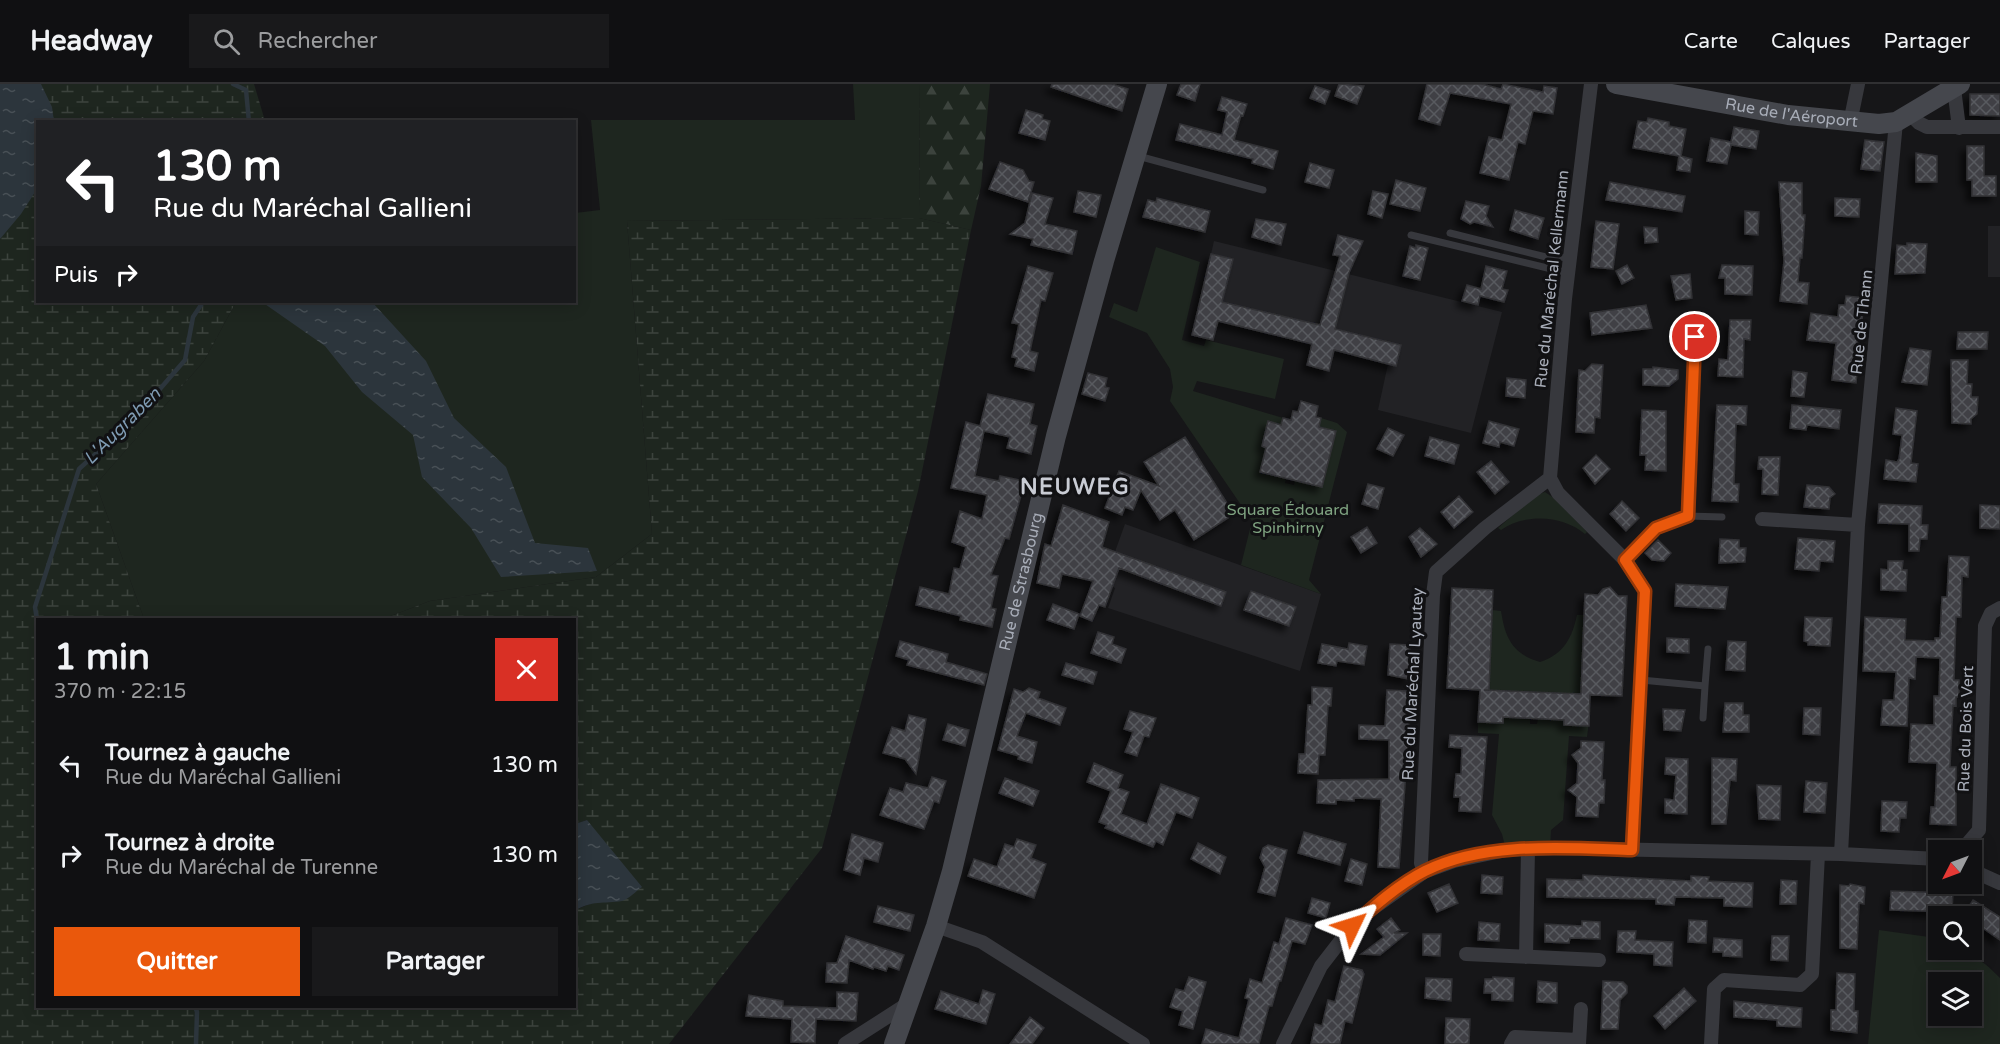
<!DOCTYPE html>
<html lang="fr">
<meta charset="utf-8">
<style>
:root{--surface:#101012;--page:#19191b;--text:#f1f3f6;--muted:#9c9d9f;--line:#303032;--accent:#ea580c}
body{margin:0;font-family:"Varela Round",sans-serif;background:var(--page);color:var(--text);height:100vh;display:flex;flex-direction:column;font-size:22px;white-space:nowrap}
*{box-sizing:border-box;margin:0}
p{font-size:20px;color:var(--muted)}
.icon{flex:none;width:33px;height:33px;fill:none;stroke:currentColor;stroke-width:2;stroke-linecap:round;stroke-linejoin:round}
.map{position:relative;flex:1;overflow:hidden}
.drawer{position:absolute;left:36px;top:534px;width:540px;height:390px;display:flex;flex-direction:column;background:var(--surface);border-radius:0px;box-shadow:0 3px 15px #0003,0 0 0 2px var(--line)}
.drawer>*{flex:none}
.top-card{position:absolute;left:36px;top:36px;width:540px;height:183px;border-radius:0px;box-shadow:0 3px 15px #0003,0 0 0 2px var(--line);background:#202124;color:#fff;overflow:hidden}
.needle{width:39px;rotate:228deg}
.fabs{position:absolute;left:1928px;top:756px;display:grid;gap:12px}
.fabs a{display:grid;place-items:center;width:54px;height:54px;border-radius:0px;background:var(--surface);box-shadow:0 3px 15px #0003,0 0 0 2px var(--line);font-size:30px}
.pin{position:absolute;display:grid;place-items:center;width:51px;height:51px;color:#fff;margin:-26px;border:3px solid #fff;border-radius:50%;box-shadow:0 2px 6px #0007}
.me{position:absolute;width:66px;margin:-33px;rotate:49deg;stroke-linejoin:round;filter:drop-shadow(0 0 4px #0008)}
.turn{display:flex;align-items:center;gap:21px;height:126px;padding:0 18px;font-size:27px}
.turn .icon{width:78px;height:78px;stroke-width:2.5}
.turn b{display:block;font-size:42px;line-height:51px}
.then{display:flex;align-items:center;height:57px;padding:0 18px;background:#0003;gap:12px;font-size:22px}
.round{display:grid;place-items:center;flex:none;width:63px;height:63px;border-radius:0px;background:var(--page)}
.head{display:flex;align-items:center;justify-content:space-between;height:102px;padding:0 18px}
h1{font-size:36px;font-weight:700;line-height:45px}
.primary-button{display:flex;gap:12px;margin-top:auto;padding:12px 18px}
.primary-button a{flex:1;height:69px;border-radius:0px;background:var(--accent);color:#fff;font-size:24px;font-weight:700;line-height:69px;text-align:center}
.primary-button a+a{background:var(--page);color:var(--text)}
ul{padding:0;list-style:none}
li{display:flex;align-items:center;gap:18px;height:90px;padding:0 18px}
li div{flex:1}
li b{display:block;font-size:22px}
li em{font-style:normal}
header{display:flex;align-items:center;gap:36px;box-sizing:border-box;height:84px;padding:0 30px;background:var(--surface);border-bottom:2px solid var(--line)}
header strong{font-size:28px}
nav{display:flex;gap:33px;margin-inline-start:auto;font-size:21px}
.search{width:420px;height:54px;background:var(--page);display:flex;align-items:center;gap:15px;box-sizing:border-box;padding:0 21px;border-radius:0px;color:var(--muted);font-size:22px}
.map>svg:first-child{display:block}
.built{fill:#222225}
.green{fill:#1e261f;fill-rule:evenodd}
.forest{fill:url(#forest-firs)}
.wetland{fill:url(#wetland-marsh)}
.water{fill:url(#water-ripples)}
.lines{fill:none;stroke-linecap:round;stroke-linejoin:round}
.stream{stroke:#2c353c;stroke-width:4.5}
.building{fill:url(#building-cross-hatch);stroke:#303034;stroke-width:1.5;filter:url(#shadow)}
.service{stroke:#37383d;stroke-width:7}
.minor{stroke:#37383d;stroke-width:14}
.secondary{stroke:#45474d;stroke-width:20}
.route-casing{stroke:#983908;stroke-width:15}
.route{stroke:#ea580c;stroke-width:10}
.labels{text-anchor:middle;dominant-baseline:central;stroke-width:6;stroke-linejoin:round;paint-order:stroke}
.street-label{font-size:16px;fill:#a8adb8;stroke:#111113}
.park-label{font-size:16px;fill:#7fa381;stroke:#111113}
.water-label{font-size:18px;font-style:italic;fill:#7f9bb3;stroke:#111113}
.district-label{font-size:22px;font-weight:bold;letter-spacing:1.5px;fill:#c9ccd4;stroke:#111113}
</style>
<header>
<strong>Headway</strong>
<div class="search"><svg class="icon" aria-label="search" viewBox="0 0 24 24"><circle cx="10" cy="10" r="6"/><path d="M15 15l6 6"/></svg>Rechercher</div>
<nav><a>Carte</a><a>Calques</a><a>Partager</a></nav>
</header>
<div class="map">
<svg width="2000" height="960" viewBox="0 0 2000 960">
<defs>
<pattern id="forest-firs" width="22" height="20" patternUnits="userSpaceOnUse" patternTransform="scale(1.5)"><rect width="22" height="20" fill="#1e261f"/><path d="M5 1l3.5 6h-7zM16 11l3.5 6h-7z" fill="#3c433d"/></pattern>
<pattern id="wetland-marsh" width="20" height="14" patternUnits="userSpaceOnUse" patternTransform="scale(1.5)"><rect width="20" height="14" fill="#1e261f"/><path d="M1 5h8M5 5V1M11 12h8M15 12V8" fill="none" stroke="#3c433d"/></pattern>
<pattern id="water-ripples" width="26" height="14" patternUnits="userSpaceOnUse" patternTransform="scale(1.5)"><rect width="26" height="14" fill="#2c353c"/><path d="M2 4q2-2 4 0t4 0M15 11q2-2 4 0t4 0" fill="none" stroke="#485056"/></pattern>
<pattern id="building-cross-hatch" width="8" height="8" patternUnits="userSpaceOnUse" patternTransform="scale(1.5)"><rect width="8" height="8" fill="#404145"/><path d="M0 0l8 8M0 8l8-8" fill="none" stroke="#595a5e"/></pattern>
<filter id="shadow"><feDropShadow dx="-5.5" dy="5.5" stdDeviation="3" flood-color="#0009"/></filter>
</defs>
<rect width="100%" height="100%" fill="#161618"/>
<!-- built -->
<path class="built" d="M1988 142H2000V193H1988Z
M1214 157 1502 228 1471 349 1378 326 1388 280 1334 266 1329 287 1307 281 1312 260 1218 237 1213 256 1192 251Z
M1125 440 1321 510 1300 587 1108 524 1115 504 1104 498Z"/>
<!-- green -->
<path class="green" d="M853 0H920L919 134 627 137 652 450 596 493 430 517 383 535H144L96 400 204 277 236 218H574L575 129 600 126 591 36H855Z
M1156 163 1200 178 1182 256 1204 262 1206 256 1284 275 1275 315 1197 297 1193 307 1283 334 1281 341 1268 338 1262 362 1266 364 1260 388 1286 395 1285 399 1294 401 1295 397 1321 403 1335 348 1319 343 1321 334 1337 339 1347 348 1309 496 1321 510 1241 481 1252 437 1170 317 1173 303 1170 285 1147 249 1109 233 1114 219 1137 228Z
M1545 408 1554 414 1587 448 1585 450C1563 431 1525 429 1501 446L1498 444 1535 412Z
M1492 526 1501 527C1505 553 1512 570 1540 578 1564 570 1572 554 1577 531H1584L1581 610 1489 606Z
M1478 632 1495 633 1503 638V633L1530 635V640H1537L1538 635 1564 636 1565 641 1589 637 1587 653 1569 652 1563 736 1551 746 1550 764 1506 766 1502 750 1492 731 1499 650 1478 649Z
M1879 846 1936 854 1938 866C1967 866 1980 873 2000 894V960H1868ZM1938 898H1971V932H1938Z"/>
<!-- forest -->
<path class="forest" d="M920 0H990L981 102 971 146 919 134Z"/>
<!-- wetland -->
<path class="wetland" d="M0 0H254L265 37 38 38V218H236L204 277 96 400 144 535 38 536V922H574L575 827C590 817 606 817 624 816L587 736 575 740 574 536 383 535 430 517 596 493 652 450 627 137 919 134 971 146 918 407 822 764 669 960H0Z"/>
<!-- water -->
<path class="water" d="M0 0H41L52 23 54 37 38 38 37 105 21 130 0 155Z
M262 218H372L426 277 454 334 506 383 535 459 588 464 597 487 501 493 471 444 422 393 413 351 362 308 325 262Z
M587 736 642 803C636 807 629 815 622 817 604 820 591 816 575 827V740Z"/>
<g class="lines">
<!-- stream -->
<path class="stream" d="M233 0 246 6 249 38
M38 543 35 523 79 385 134 335 185 276 193 233 203 218
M195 922 197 928 196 960"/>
</g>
<!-- building -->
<path class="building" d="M1052 0H1112L1128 5 1122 27 1051 3Z
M1181 0H1200L1195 17 1177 11Z
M1339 0 1364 2 1357 20 1335 12Z
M1427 0H1482L1501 5 1503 0 1543 8 1544 2 1557 4 1553 30 1533 27 1525 60 1518 58 1509 96 1480 89 1489 53 1502 56 1511 20 1450 9 1440 41 1419 35Z
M1315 2 1330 7 1325 20 1310 14Z
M1970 10H2000V32L1970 31Z
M1222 13 1247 20 1243 32 1241 31 1234 56 1278 67 1273 85 1252 79 1253 75 1176 56 1180 40 1222 51 1227 28 1218 26Z
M1026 26 1043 31 1042 35 1050 37 1045 56 1019 49Z
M1648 34 1669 38V42L1686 45 1681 72 1692 75 1690 88 1677 86 1679 72 1633 64 1638 37 1647 38Z
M1734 43 1759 47 1756 65 1731 61 1727 80 1707 77 1711 54 1731 58Z
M1865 56 1884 58 1880 87 1861 85Z
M1967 62H1984V92H1996V112H1972V96H1967Z
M1916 69 1937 72V98H1916Z
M1000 78 1023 86 1029 97 1034 98 1028 118 989 105Z
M1310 79 1334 86 1329 104 1305 98Z
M1396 96 1426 104 1420 127 1390 120Z
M1610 98 1685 112 1682 128 1606 116Z
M1779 98 1802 99V131H1805L1802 174H1800L1798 198 1809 199 1807 220 1780 217 1784 177Z
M1078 107 1101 111 1096 133 1074 128Z
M1373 107 1388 110 1382 134 1368 130Z
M1032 109 1053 114 1045 140 1077 147 1072 170 1031 161 1033 155 1010 150 1025 139Z
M1157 114 1210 127 1205 148 1143 133 1148 116 1156 118Z
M1835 114 1860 115 1859 133 1835 132Z
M1466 117 1489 122 1486 132 1493 143 1474 138 1470 140 1461 135Z
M1515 126 1544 134 1538 155 1510 146Z
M1745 127 1759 128 1758 151 1745 150Z
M1256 135 1286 140 1281 161 1252 153Z
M1596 137 1619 140 1613 185 1591 183Z
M1644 143 1657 144 1658 158 1645 159Z
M1338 151 1363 157 1349 189 1335 245 1401 261 1396 282 1334 266 1329 287 1307 281 1312 260 1218 237 1213 256 1192 251 1211 170 1233 175 1222 218 1320 241 1340 172 1333 171Z
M1907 159 1927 160 1925 189 1895 190 1897 161 1907 162Z
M1416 161 1428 164 1420 196 1403 192 1410 162 1416 164Z
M1627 181 1634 194 1622 200 1616 187Z
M1722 181 1753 182 1752 211 1725 210V194H1719Z
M1028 182 1053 189 1045 217 1041 216 1030 267 1038 269 1034 287 1015 282 1017 274 1012 273 1019 240 1012 239Z
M1486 182 1507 187 1502 205 1508 206 1504 218 1480 212 1478 221 1462 217 1467 201 1481 205Z
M1690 190 1692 214 1676 216 1671 192Z
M1846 212 1865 214 1856 278H1858L1856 299 1832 296 1836 259 1807 256 1811 229 1838 233 1839 221H1845Z
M1646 221 1652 244 1592 251 1590 229Z
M1730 236H1751L1750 256 1744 255 1743 293 1718 292 1719 275 1728 276Z
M1958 248H1988L1987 265H1957Z
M1910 264 1931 267 1927 301 1902 298Z
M1951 276H1968L1967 300H1972L1971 313H1978L1977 330 1971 335V340L1952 339Z
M1592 280 1603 281 1600 334 1595 333 1594 349 1576 348 1579 286 1585 287Z
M1653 283 1678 286V295L1669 302 1643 301V285H1653Z
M1793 287 1807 289 1804 313 1791 312Z
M1088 289 1107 294 1105 303 1109 304 1105 317 1082 310Z
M1507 294 1526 296 1525 314 1506 312Z
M988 310 1034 320 1030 340 1037 342 1031 370 1007 364 1010 353 984 347 975 392 999 397 1000 392 1025 397 1009 455 1005 454 991 491 998 492 991 524 996 525 992 543 960 536 961 532 916 521 920 503 949 510 954 484 960 485 966 463 952 458 960 427 982 435 987 411 951 404 966 338 980 342Z
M1301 317 1318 322 1316 333 1321 334 1319 343 1336 347 1322 403 1260 388 1266 364 1262 362 1268 337 1281 341 1283 334 1291 336 1293 327 1298 328Z
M1717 321 1747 322 1746 341 1736 340 1734 400H1739L1738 418 1712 417Z
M1792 321 1841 326 1839 345 1807 341 1806 346 1790 344Z
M1896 324 1917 327 1911 379 1918 380 1916 398 1884 395 1886 376 1897 378 1899 375 1902 351 1893 350Z
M1642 326 1666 327V387L1645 386 1646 371H1640Z
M1489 337 1519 345 1514 362 1500 358 1499 363 1483 359Z
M1388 344 1404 351 1393 372 1377 365Z
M1185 353 1234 430 1194 456 1175 426 1160 436 1141 406 1133 426 1125 423 1122 431 1105 424 1119 387 1159 402 1144 378Z
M1430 353 1459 361 1454 380 1425 372Z
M1596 371 1610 385 1595 400 1583 384Z
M1759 373H1780L1778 411 1762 410 1763 385H1758Z
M1491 377 1509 398 1495 410 1477 388Z
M1368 400 1384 404 1378 425 1362 420Z
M1807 401 1829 403 1835 410 1830 414 1829 425 1804 423Z
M1459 412 1473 428 1454 444 1441 428Z
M1622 417 1639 434 1626 447 1610 430Z
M1879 420 1922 422 1921 441H1928L1927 455H1920L1919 467H1909V440L1878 439Z
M1063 421 1109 438 1102 463 1226 508 1221 522 1119 484 1105 523 1099 521 1092 537 1080 532 1093 497 1062 490 1059 504 1037 499 1045 460 1051 462Z
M1980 421 2000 422V445L1980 444Z
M1367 443 1377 459 1361 469 1351 453Z
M1420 444 1437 460 1421 473 1409 453Z
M1798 454 1835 457 1833 478 1820 477 1819 487 1795 485Z
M1720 455 1739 456V464H1746L1745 478 1719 479Z
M1658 456 1671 469 1664 477 1652 476 1645 469Z
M1949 472 1969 473 1968 493 1962 492 1961 533H1956L1954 596H1959V613H1956V622L1953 621 1950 683H1956V741L1930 740 1931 723H1935L1937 679 1909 678 1911 640 1934 641V612H1939L1940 574 1916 573 1915 595 1909 594 1907 642 1881 641 1883 616H1894L1896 588 1863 587 1865 533 1906 535 1905 556 1935 557V554H1940L1942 513H1947Z
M1888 477H1903L1902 486H1907L1906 507 1881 506V485L1888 486Z
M1676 500 1728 503 1725 525 1675 522Z
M1610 503 1618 512H1627L1622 612 1590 611 1589 642 1564 641V636L1503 633V639L1478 638 1480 606 1447 604 1452 504 1493 506 1489 606H1484L1581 610 1585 510 1598 511 1603 505Z
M1251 507 1296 523 1289 542 1244 526Z
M1053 520 1079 530 1074 545 1047 536Z
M1805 533 1832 534 1830 562 1808 561V558L1804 557Z
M1098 548 1114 553 1112 560 1126 565 1121 579 1091 569Z
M1667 554 1689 555V569L1667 568Z
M900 557 948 570 946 578 987 590 984 601 907 581 909 576 896 572Z
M1728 557 1746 558 1745 587 1726 586Z
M1349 559 1367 562 1364 581 1337 577 1336 582 1318 579 1322 560 1348 565Z
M1390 560 1410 561 1409 595 1388 591Z
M1066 579 1097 588 1093 600 1062 591Z
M1312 603 1332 604 1331 622H1328L1325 671H1319L1318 690 1298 689 1299 670H1305L1308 621H1312Z
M1029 604 1040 608 1038 614 1066 624 1060 641 1026 629 1017 652 1037 658 1032 679 1018 675 1019 672 998 666 1014 605 1023 608Z
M1387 606 1407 607 1406 632H1410L1399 784 1378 783 1381 715 1354 714V717L1336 716V720L1317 719 1318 696 1389 695V656L1359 655V641L1385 642Z
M1725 619H1743V631H1749V648H1723Z
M1804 624H1821L1820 651 1803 650Z
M1663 625 1685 626 1681 647 1664 646Z
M1130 627 1156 634 1149 653 1144 652 1137 672 1125 668 1133 648 1124 645Z
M909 631 926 635 916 690 905 675 883 669 892 643 905 647Z
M948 640 969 646 965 662 943 656Z
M1450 651 1487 653 1481 728 1459 727 1460 713H1454L1456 690H1461L1462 664 1449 663Z
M1581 657 1604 658 1602 696H1605L1604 719H1599L1598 733 1576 732 1577 713 1568 706 1577 699 1578 679 1572 671 1581 664Z
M1666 674 1688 675 1687 730 1665 729V715L1674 716 1676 691 1665 690Z
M1712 674 1737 675 1736 697 1730 696 1726 740H1712Z
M1094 679 1123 691 1118 704 1129 708 1121 730 1147 740 1161 700 1199 714 1192 734 1176 728 1163 761 1156 757 1153 763 1105 744 1107 741 1099 738 1111 707 1087 698Z
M932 693 946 697 939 719 934 717 924 745 880 731 890 704 903 708 906 699 928 704Z
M1005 694 1039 707 1033 722 999 709Z
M1806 697 1827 699 1825 729 1804 728Z
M1757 701 1781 702 1780 736 1759 735Z
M1882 717 1907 718 1906 734H1900L1899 748 1881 747Z
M1304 748 1346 760 1340 781 1298 769Z
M852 750 883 759 878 778 864 774 860 791 844 786Z
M1017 755 1036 761 1031 774 1046 780 1034 814 968 792 974 775 997 783 1005 760 1014 763Z
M1198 759 1226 773 1220 790 1191 775Z
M1268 761 1287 766 1275 812 1258 808 1265 783 1260 774 1263 764Z
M1351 775 1367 780 1362 801 1345 797Z
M1482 791 1503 793 1502 810 1481 809Z
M1583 791 1691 797V792L1709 793 1708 797 1753 799 1752 823 1724 822V814L1675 813 1674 821 1656 820V815L1547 813V795L1583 796Z
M1781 796 1797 797 1796 820H1780Z
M1449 800 1458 819 1437 828 1428 809Z
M1850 800 1865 803 1864 820 1859 819 1857 865 1840 864V801L1849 802Z
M1891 807 1953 809 1952 828 1890 826Z
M1312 814 1330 819 1326 834 1308 829Z
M1973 816 2000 833V856L1984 845 1980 852 1971 846V832H1963Z
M878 822 914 831 910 847 874 838Z
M1286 834 1312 841 1305 860 1292 857 1281 897H1279L1272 922H1269L1259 960H1202L1206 945 1239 954 1249 915 1245 914 1250 895 1262 899 1274 858 1279 860Z
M1391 834 1400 846 1394 849H1407L1380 871 1361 870 1384 853 1377 845Z
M1689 836 1707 837 1706 859 1688 858Z
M1582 837 1600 838V855L1570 854 1569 859 1545 858V840L1582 842Z
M1479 838 1500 840 1499 857 1478 856Z
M1618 847H1636L1635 856 1673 858 1672 882 1654 881V870L1617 868Z
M1423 850H1441L1440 872 1423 871Z
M846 852 904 871 899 886 888 882 886 887 874 883 873 885 849 876 847 899 826 898 827 879H837Z
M1772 852H1789L1788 877 1771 876Z
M1714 854 1742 856V873L1723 872V868H1713Z
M1344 882 1362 886 1364 890 1352 939 1345 937 1340 960H1311L1315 940 1322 942 1328 916 1335 918Z
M1837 889 1855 890 1854 927H1858L1857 949 1831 946V926H1836Z
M1189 893 1206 898 1193 945 1179 941 1183 927 1170 923 1176 905 1184 907Z
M1493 893 1514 894 1513 917 1492 916V909H1484L1485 895H1493Z
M1426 894 1452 895 1451 917 1425 914Z
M1538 897 1557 899V919L1537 918Z
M1603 897 1623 898 1627 902V909L1620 916 1618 945H1601Z
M1684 904 1696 917 1665 945 1654 932Z
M983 906 995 910 986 940 935 925 941 907 979 920Z
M837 908 858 909 856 937 816 935 815 959 791 958 792 935 746 932 749 911 783 917V922L837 924Z
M1734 917 1802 924 1801 943 1777 942V936L1734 933Z
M1030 933 1044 944 1032 960H1010Z
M1446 934 1470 935 1469 960H1445Z"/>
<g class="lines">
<!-- service -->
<path class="service" d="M1138 72 1263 106
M1450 149 1550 174 1570 173
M1411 151 1568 189
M1688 432 1722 433
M1641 596 1705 602 1703 634
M1705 602 1708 565"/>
<!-- minor -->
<path class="minor" d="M1954 4 1959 44
M1911 31 1919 39 1927 43H2000
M1850 39 1858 0
M1550 394 1558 409 1625 476 1645 507 1632 766
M1550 394 1565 215 1591 0
M1762 435 1858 441
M1625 476 1656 444 1688 432 1695 253 1685 252
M1962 766 1979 746 1985 542 1991 529 2000 524
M1841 770 1858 441 1896 38
M1971 786 2000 799
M1424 788 1421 779 1433 511 1436 488 1485 444 1550 394
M936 842 982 858 1143 960
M1466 870 1599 876
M1526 873 1528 765
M845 960 909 919
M1283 960 1321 882 1352 842 1372 825 1424 788 1454 777 1506 766 1558 764 1841 770 1938 775
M1511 960 1515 953 1579 956
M1579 960 1581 925
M1711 960 1714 905 1724 896 1800 901 1812 890 1818 770"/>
<!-- secondary -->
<g class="secondary">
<path id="s1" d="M1616 0 1788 31 1879 40 1896 38 1960 0"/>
<path id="s2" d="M894 960 936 842 952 787 1056 352 1104 177 1157 0"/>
</g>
</g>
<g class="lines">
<!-- route casing -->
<g class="route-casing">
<path id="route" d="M1352 842C1373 823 1399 800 1425 787 1485 757 1567 764 1632 766L1645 507 1625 476 1656 444 1688 432 1695 253"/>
</g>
<!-- route -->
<use href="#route" class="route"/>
</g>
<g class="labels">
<!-- street labels -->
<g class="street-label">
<text stroke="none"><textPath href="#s1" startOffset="178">Rue de l'Aéroport</textPath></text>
<text transform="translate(1552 195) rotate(-84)">Rue du Maréchal Kellermann</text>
<text transform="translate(1862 238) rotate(-84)">Rue de Thann</text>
<text stroke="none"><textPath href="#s2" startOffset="480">Rue de Strasbourg</textPath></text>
<text transform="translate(1413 600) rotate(-87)">Rue du Maréchal Lyautey</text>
<text transform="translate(1966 645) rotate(-88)">Rue du Bois Vert</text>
</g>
<!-- park labels -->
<g class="park-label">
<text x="1288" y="426">Square Édouard<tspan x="1288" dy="18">Spinhirny</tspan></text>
</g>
<!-- water labels -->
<g class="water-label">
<text transform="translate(122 342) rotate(-45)">L'Augraben</text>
</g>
<!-- district labels -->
<g class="district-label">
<text x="1075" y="403">NEUWEG</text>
</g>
</g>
</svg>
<div class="fabs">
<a><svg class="needle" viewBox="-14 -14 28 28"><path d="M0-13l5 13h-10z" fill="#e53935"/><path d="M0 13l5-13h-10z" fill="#9c9d9f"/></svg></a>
<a><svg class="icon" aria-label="search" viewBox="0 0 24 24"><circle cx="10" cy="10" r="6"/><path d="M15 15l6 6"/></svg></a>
<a><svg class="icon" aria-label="layers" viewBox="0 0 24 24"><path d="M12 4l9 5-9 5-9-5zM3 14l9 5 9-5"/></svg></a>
</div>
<div class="pin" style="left:1695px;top:253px;background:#d93025"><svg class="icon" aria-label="arrive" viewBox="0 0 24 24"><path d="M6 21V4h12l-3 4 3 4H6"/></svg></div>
<svg class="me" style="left:1352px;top:842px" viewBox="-20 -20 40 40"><path d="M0-17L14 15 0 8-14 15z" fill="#ea580c" stroke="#fff" stroke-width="4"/></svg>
<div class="top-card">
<div class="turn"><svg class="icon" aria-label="left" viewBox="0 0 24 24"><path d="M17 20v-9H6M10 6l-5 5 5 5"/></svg><div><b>130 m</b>Rue du Maréchal Gallieni</div></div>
<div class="then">Puis<svg class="icon" aria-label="right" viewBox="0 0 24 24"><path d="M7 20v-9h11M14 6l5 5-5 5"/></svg></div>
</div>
<section class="drawer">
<div class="head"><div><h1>1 min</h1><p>370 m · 22:15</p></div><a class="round" style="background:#d93025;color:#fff"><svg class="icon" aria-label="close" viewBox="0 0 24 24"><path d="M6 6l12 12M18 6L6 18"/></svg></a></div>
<ul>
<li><svg class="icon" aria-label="left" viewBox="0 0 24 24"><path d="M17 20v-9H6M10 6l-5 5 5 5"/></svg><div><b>Tournez à gauche</b><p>Rue du Maréchal Gallieni</p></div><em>130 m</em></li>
<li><svg class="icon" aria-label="right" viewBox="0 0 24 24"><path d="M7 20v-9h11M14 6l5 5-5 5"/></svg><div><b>Tournez à droite</b><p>Rue du Maréchal de Turenne</p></div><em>130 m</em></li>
</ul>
<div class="primary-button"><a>Quitter</a><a>Partager</a></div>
</section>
</div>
